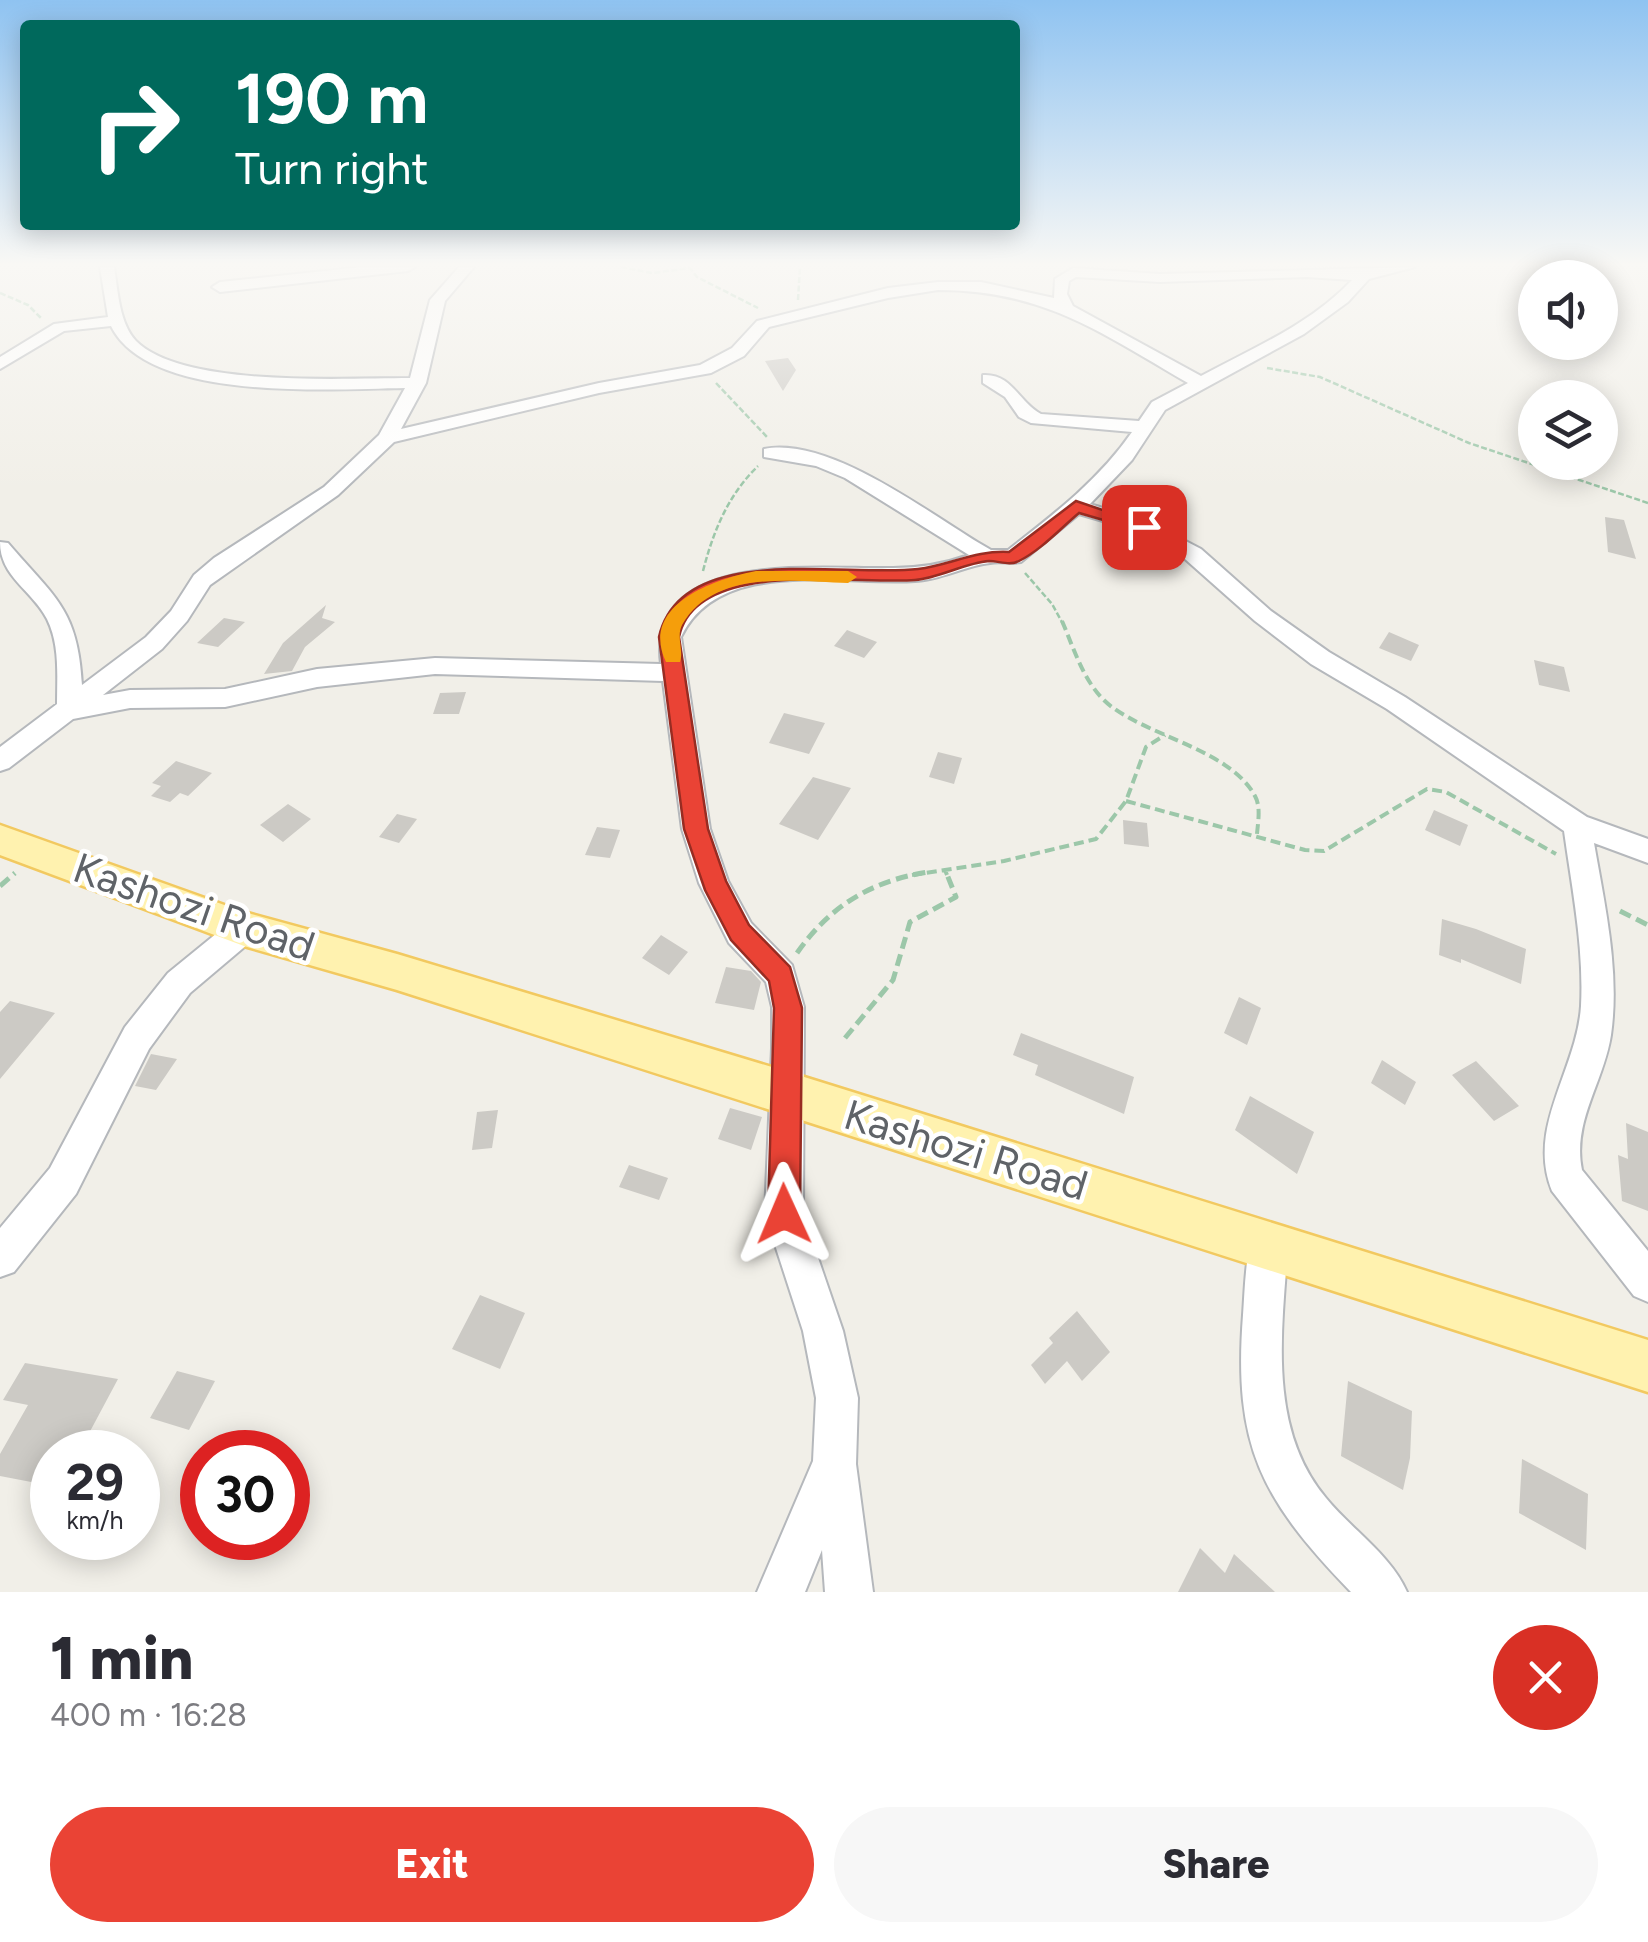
<!DOCTYPE html>
<meta charset="utf-8">
<style>
:root{--surface:#fff;--page:#f7f7f7;--text:#2b2b33;--muted:#7c7c81;--accent:#ea4335}
body{margin:0;font-family:Figtree,sans-serif;background:var(--page);color:var(--text);height:100vh;display:flex;flex-direction:column;font-size:38px;white-space:nowrap}
*{box-sizing:border-box;margin:0}
p{font-size:32px;color:var(--muted)}
.icon{flex:none;width:55px;height:55px;fill:none;stroke:currentColor;stroke-width:2;stroke-linecap:round;stroke-linejoin:round}
.map{position:relative;height:1592px;overflow:hidden}
.details{display:flex;flex-direction:column;background:var(--surface);flex:1}
.details>*{flex:none}
.guide{position:absolute;left:20px;top:20px;width:1000px;height:210px;border-radius:10px;box-shadow:0 5px 25px #0003;background:#00695c;color:#fff;overflow:hidden}
.tools{position:absolute;left:1518px;top:260px;display:grid;gap:20px}
.tools a{display:grid;place-items:center;width:100px;height:100px;border-radius:50%;background:var(--surface);box-shadow:0 5px 25px #0003;font-size:50px}
.speed{position:absolute;left:30px;top:1430px;display:flex;gap:20px;font-size:50px;font-weight:700;text-align:center}
.speed>*{display:grid;place-content:center;width:130px;height:130px;border-radius:50%;background:var(--surface);box-shadow:0 5px 25px #0003;line-height:1}
.speed small{font-size:25px;font-weight:400}
.speed .limit{border:15px solid #d22;background:#fff;color:#111}
.pin{position:absolute;display:grid;place-items:center;width:85px;height:85px;color:#fff;margin:-42px;border-radius:20px;box-shadow:0 5px 15px #0006}
.me{position:absolute;width:110px;margin:-55px;rotate:359deg;stroke-linejoin:round;filter:drop-shadow(0 0 8px #0008)}
.turn{display:flex;align-items:center;gap:35px;height:210px;padding:0 50px;font-size:45px}
.turn .icon{width:130px;height:130px;stroke-width:2.5}
.turn b{display:block;font-size:70px;line-height:85px}
.round{display:grid;place-items:center;flex:none;width:105px;height:105px;border-radius:52px;background:var(--page)}
.headline{display:flex;align-items:center;justify-content:space-between;height:170px;padding:0 50px}
h1{font-size:60px;font-weight:800;line-height:75px}
.button{display:flex;gap:20px;margin-top:auto;padding:20px 50px}
.button a{flex:1;height:115px;border-radius:60px;background:var(--accent);color:#fff;font-size:40px;font-weight:800;line-height:115px;text-align:center}
.button a+a{background:var(--page);color:var(--text)}
.map>svg:first-child{display:block}
.building{fill:#cccac5}
.lines{fill:none;stroke-linecap:round;stroke-linejoin:round}
.minor-casing{stroke:#b5b8bc;stroke-width:4}
.major-casing{stroke:#f2c960;stroke-width:5}
.path-far2{stroke:#9cc7a9;stroke-width:2.5;stroke-dasharray:6 2.5;stroke-linecap:butt}
.path-far1{stroke:#9cc7a9;stroke-width:4;stroke-dasharray:10 5;stroke-linecap:butt}
.path{stroke:#9cc7a9;stroke-width:5;stroke-dasharray:12 6;stroke-linecap:butt}
.minor{fill:#fff;fill-rule:evenodd}
.major{fill:#fff2af;fill-rule:evenodd}
.route{fill:#ea4335;stroke:#982c22;stroke-width:2.5}
.slow{fill:#f59e0b}
.labels{text-anchor:middle;dominant-baseline:central;stroke-width:9;stroke-linejoin:round;paint-order:stroke}
.near-street-label{font-size:42px;fill:#5f6368;stroke:#fff}
</style>
<div class="map">
<svg width="1648" height="1592" viewBox="0 0 1648 1592">
<rect width="100%" height="100%" fill="#f1efe8"/>
<!-- building -->
<path class="building" d="M788 358 796 370 783 391 765 361Z
M1605 517 1624 520 1636 559 1608 552Z
M326 605 322 618 335 622 305 647 292 671 264 674 283 643Z
M224 618 245 622 218 647 197 643Z
M847 630 877 642 864 658 834 646Z
M1389 632 1419 645 1411 661 1379 648Z
M1534 660 1564 667 1570 692 1539 685Z
M466 692 459 714H433L440 693Z
M784 713 825 723 809 754 769 743Z
M938 752 962 758 954 784 929 777Z
M176 761 212 773 188 796 180 793 170 802 151 796 161 786 152 783Z
M813 777 851 788 818 840 779 824Z
M288 804 311 819 283 842 260 825Z
M1434 810 1468 825 1460 846 1425 830Z
M397 814 417 819 399 843 379 837Z
M1123 820 1147 823 1149 847 1124 844Z
M597 827 620 830 610 858 585 855Z
M1442 919 1476 929 1526 949 1521 984 1461 959V963L1439 955Z
M661 935 688 952 669 975 642 958Z
M726 967 751 971 761 982 754 1010 715 1003Z
M1239 997 1261 1008 1247 1045 1224 1033Z
M10 1001 55 1013 0 1079V1012Z
M1021 1033 1134 1077 1124 1114 1035 1075 1038 1065 1013 1055Z
M151 1054 177 1059 156 1090 135 1086Z
M1382 1060 1416 1082 1405 1105 1371 1083Z
M1476 1061 1519 1106 1494 1121 1452 1075Z
M1250 1096 1314 1132 1297 1174 1235 1130Z
M730 1108 762 1117 751 1150 718 1139Z
M498 1110 492 1148 472 1150 477 1112Z
M1626 1123 1648 1132V1211L1622 1201 1618 1155 1628 1159Z
M629 1165 668 1178 659 1200 619 1187Z
M480 1295 525 1313 500 1369 452 1349Z
M1077 1311 1110 1352 1082 1381 1067 1361 1045 1384 1031 1365 1053 1343 1049 1338Z
M25 1363 118 1379 79 1452H52V1486L0 1476V1454L28 1405 3 1400Z
M177 1371 215 1381 189 1430 150 1418Z
M1348 1381 1412 1411 1410 1458 1403 1490 1341 1456Z
M1522 1459 1588 1494 1586 1550 1519 1513Z
M1200 1548 1225 1573 1234 1554 1275 1592H1178Z"/>
<g class="lines">
<!-- minor casing -->
<g class="minor-casing">
<path id="minor" d="M100 267H114C118 291 119 323 136 341 183 388 345 378 410 378L430 300 459 267H474L445 301 426 383 401 429 599 383 700 365 732 348 757 321 888 288 938 282H981L1054 298 1055 279 1073 268 1160 274 1415 267 1369 279 1348 302 1304 334 1165 410 1132 460 1090 504 1151 523 1201 549 1271 611 1329 652 1405 697 1587 817 1648 839V863L1594 843C1605 906 1620 972 1611 1035 1604 1082 1572 1121 1582 1170L1648 1251V1302L1634 1296 1552 1191C1526 1127 1577 1070 1581 1006 1584 947 1572 889 1564 831L1387 709 1311 664 1255 621 1185 559 1137 531 1079 514 1021 562C1010 564 1000 561 990 563 964 566 941 580 915 581 841 586 720 556 681 637L710 829 728 881 751 923 792 965 804 1007 803 1214 843 1331 858 1398 856 1464 873 1592H825L822 1550 805 1592H757L813 1461 816 1398 803 1331 765 1214 772 1048V1007L766 982 729 943 699 883 682 829 663 681 435 674 317 687 225 707 130 708 73 719 9 768 0 771V747L57 704C57 676 60 645 47 619 32 590 0 577 0 542L8 543C55 598 78 609 82 685L146 637 171 611 194 575 214 558 324 487 379 435 405 388C332 389 149 403 111 326L64 331 0 369V357L54 324 108 317ZM1076 277 1160 282 1307 277 1352 280C1311 324 1253 348 1201 376L1073 306 1067 294 1069 281ZM938 290C1043 290 1100 332 1188 383L1152 402 1139 421 1041 414C1019 403 1012 373 983 375V383L1005 397 1019 417 1031 423 1132 432C1100 479 1053 515 1008 550H991L979 543C926 511 828 436 764 449V457L816 466 845 478 969 555C944 564 920 568 893 568 820 570 646 547 661 664L435 658 317 669 225 689 130 690 103 695 162 649 187 621 210 585 338 495 394 442 599 393 711 373 744 356 769 327 888 298Z
M362 267H415L408 271 220 292 212 287 220 282Z
M244 916 255 920 259 929 255 938 190 993 149 1049 76 1194 14 1272 0 1277V1228L50 1168 125 1027 168 973 233 920Z
M1269 1225 1283 1230 1288 1244C1282 1330 1267 1428 1326 1498 1351 1529 1391 1555 1407 1592H1351C1261 1499 1233 1446 1243 1315 1245 1287 1245 1256 1255 1230Z"/>
</g>
<!-- major casing -->
<g class="major-casing">
<path id="major" d="M0 825 244 912 397 954 785 1071 1648 1340V1392L397 990 244 946 0 855Z"/>
</g>
<!-- path-far2 -->
<path class="path-far2" d="M621 267 652 273 690 268 697 277 758 308
M0 293 28 305 42 319
M798 300 800 267
M1267 368 1320 377 1469 443 1648 503
M716 383 768 438
M703 571C713 532 728 495 758 466
M1025 573 1052 604 1063 624"/>
<!-- path-far1 -->
<path class="path-far1" d="M1062 621C1075 651 1085 687 1112 707 1152 737 1231 751 1255 796 1261 807 1258 822 1257 834
M1126 801 1305 850 1324 851 1427 789 1446 792 1556 854
M945 870 947 875
M912 875 1004 861 1096 839 1126 801 1146 747 1165 735"/>
<!-- path -->
<path class="path" d="M0 886 15 873
M1620 911 1648 925
M797 953C830 906 871 881 928 872
M845 1038 893 980 910 922 956 897 946 872"/>
<!-- minor -->
<use href="#minor" class="minor"/>
<!-- major -->
<use href="#major" class="major"/>
</g>
<!-- sky -->
<linearGradient id="sky" x2="0" y2="1"><stop stop-color="#8fc3f1"/><stop offset="0.54" stop-color="#f9f8f5"/><stop offset="1" stop-color="#f9f8f5" stop-opacity="0"/></linearGradient>
<rect width="1648" height="490" fill="url(#sky)"/>
<!-- route -->
<path class="route" d="M1076 501 1153 527 1144 532 1079 513C1061 528 1041 550 1019 561 1010 566 999 561 989 561 964 563 940 578 915 580 855 585 695 557 679 637L708 829 726 881 749 925 790 967 802 1008 800 1214 795 1225 784 1230 773 1225 768 1214 774 1008 769 981 731 940 705 890 684 829 659 637C681 540 847 578 918 569 950 565 976 550 1009 552Z"/>
<!-- slow -->
<path class="slow" d="M756 571H848L857 577 848 583C794 582 715 568 682 625 676 637 684 650 680 662H666C639 605 714 579 756 571Z"/>
<g class="labels">
<!-- near-street labels -->
<g class="near-street-label">
<text transform="translate(194 907) rotate(19)">Kashozi Road</text>
<text transform="translate(966 1150) rotate(17)">Kashozi Road</text>
</g>
</g>
</svg>
<div class="tools">
<a><svg class="icon" aria-label="sound" viewBox="0 0 24 24"><path d="M4 9h4l5-4v14l-5-4H4zM17 9q2 3 0 6"/></svg></a>
<a><svg class="icon" aria-label="layers" viewBox="0 0 24 24"><path d="M12 4l9 5-9 5-9-5zM3 14l9 5 9-5"/></svg></a>
</div>
<div class="speed"><div>29<small>km/h</small></div><div class="limit">30</div></div>
<div class="pin" style="left:1144px;top:527px;background:#d93025"><svg class="icon" aria-label="arrive" viewBox="0 0 24 24"><path d="M6 21V4h12l-3 4 3 4H6"/></svg></div>
<svg class="me" style="left:784px;top:1214px" viewBox="-20 -20 40 40"><path d="M0-17L14 15 0 8-14 15z" fill="#ea4335" stroke="#fff" stroke-width="4"/></svg>
<div class="guide">
<div class="turn"><svg class="icon" aria-label="right" viewBox="0 0 24 24"><path d="M7 20v-9h11M14 6l5 5-5 5"/></svg><div><b>190 m</b>Turn right</div></div>
</div>
</div>
<section class="details">
<div class="headline"><div><h1>1 min</h1><p>400 m · 16:28</p></div><a class="round" style="background:#d93025;color:#fff"><svg class="icon" aria-label="close" viewBox="0 0 24 24"><path d="M6 6l12 12M18 6L6 18"/></svg></a></div>
<div class="button"><a>Exit</a><a>Share</a></div>
</section>
